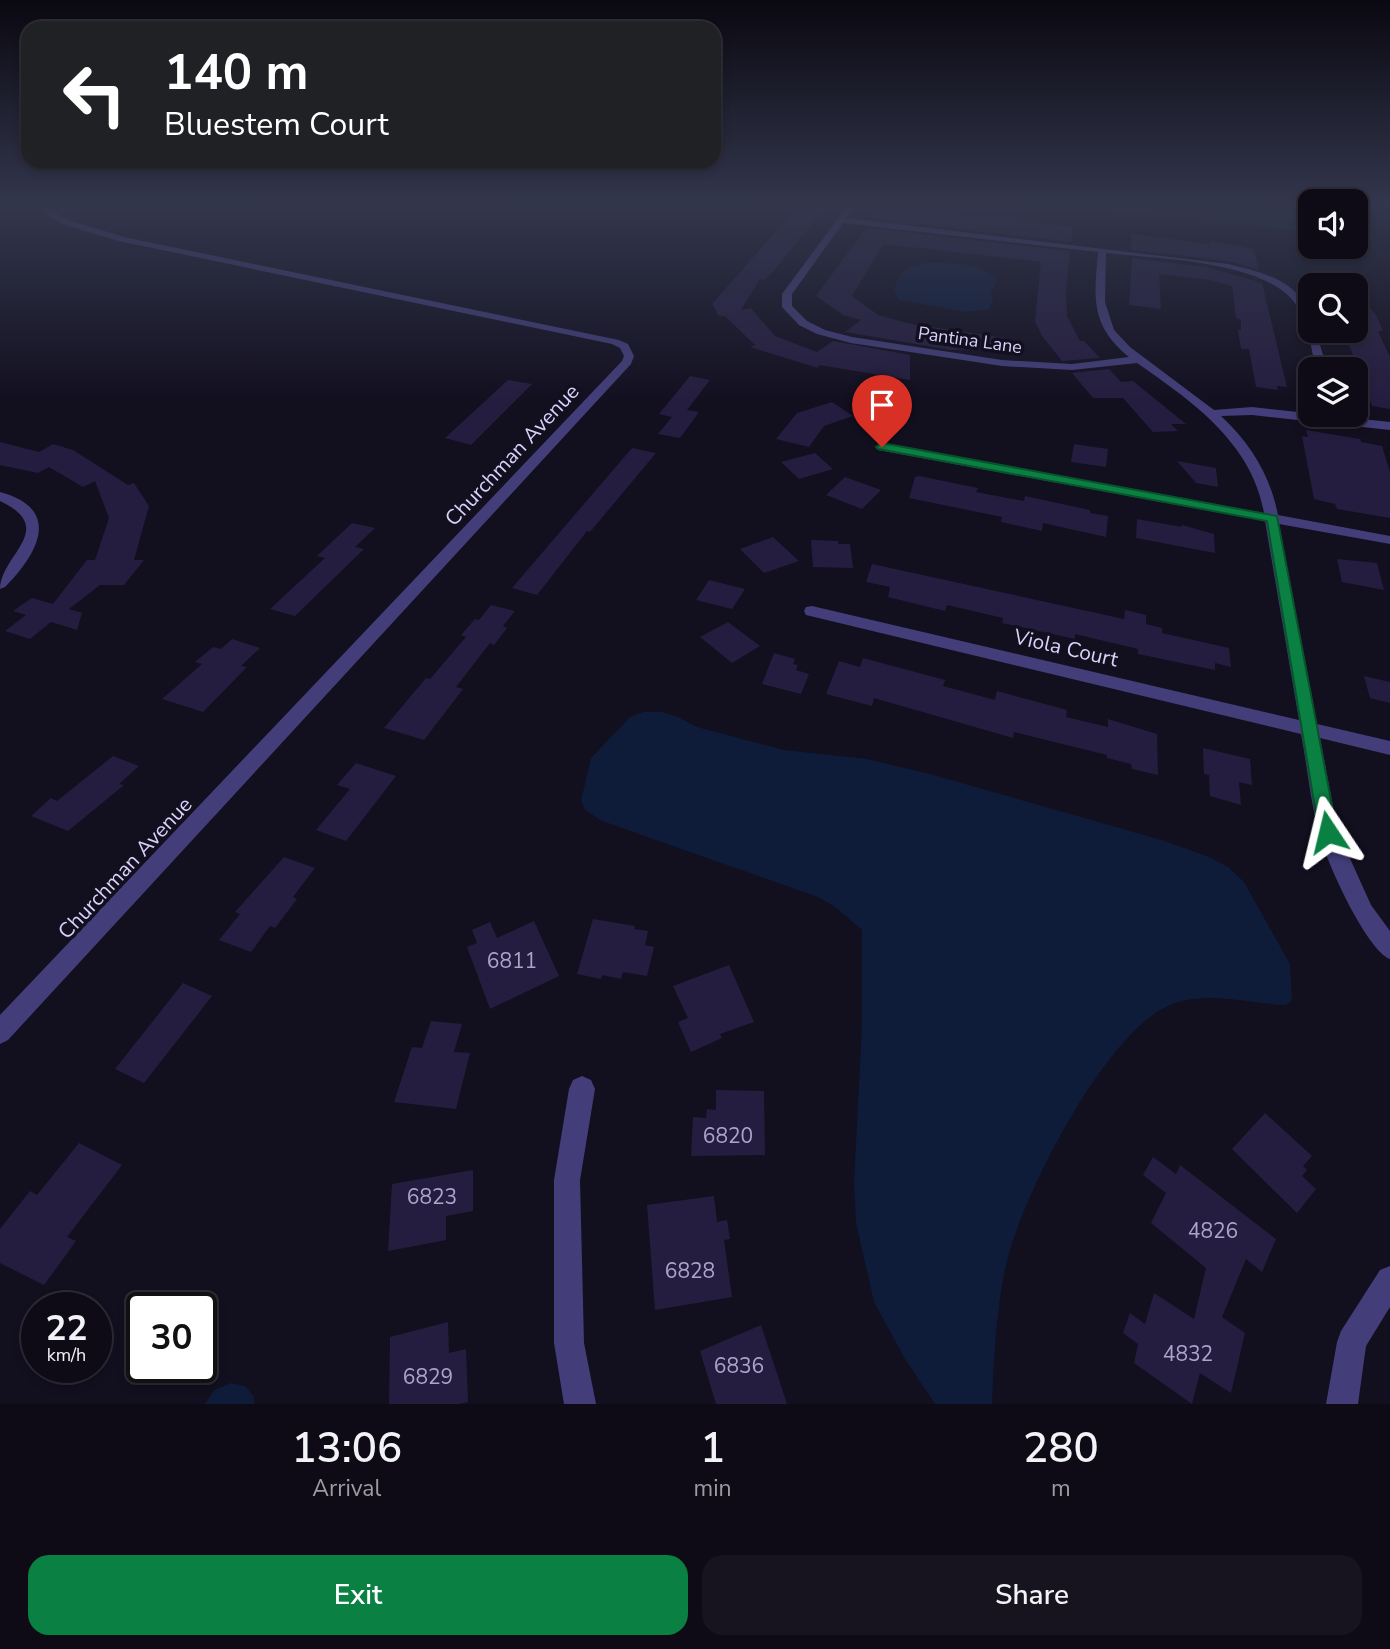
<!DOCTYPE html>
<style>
:root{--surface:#0e0b17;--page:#171420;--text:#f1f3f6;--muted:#9b9ba1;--line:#2e2b36;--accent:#0b8043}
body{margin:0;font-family:"Nunito Sans",sans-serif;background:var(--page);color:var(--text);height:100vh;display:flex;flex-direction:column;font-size:26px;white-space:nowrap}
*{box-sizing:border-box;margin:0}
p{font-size:23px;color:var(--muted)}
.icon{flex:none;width:38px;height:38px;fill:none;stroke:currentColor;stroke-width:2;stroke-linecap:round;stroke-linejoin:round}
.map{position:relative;height:1404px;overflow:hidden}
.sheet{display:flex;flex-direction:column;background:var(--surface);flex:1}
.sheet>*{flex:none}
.banner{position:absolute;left:21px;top:21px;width:700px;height:147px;border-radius:21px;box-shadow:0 4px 10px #0003,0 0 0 2px var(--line);background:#202124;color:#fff;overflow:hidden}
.buttons{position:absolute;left:1298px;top:189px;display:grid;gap:14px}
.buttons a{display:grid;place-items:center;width:70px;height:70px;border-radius:14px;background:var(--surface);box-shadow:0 4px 10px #0003,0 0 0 2px var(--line);font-size:35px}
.speed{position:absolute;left:21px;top:1292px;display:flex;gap:14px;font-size:35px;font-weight:700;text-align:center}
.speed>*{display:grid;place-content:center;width:91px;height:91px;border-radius:50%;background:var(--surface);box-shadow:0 4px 10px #0003,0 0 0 2px var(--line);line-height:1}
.speed small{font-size:18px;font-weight:400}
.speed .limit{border:4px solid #111;border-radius:10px;background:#fff;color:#111}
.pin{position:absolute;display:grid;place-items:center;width:60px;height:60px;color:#fff;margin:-72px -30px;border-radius:50% 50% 50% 0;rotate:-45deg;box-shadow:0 0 7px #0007}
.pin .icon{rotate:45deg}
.me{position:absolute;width:77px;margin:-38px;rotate:350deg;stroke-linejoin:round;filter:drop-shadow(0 0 5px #0008)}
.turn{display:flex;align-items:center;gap:24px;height:147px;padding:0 28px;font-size:32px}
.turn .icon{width:91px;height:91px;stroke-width:2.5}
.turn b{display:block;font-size:49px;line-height:60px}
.eta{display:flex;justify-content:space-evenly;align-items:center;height:119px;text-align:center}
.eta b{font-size:42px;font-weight:600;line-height:49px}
.button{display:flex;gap:14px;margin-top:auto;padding:14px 28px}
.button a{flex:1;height:80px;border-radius:21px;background:var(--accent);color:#fff;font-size:28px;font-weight:600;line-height:80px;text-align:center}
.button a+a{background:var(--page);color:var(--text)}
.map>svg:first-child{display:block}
.green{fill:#122929}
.water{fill:#0e1c3a}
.building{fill:#251d3f}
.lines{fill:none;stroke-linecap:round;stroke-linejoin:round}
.minor{fill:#433e7a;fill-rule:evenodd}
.tertiary{fill:#433e7a;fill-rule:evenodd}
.route{fill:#0b8043;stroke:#07532c;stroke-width:2}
.labels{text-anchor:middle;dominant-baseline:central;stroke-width:7;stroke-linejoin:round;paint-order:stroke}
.far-street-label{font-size:18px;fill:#d8d2fb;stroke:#120f1f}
.street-label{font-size:21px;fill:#d8d2fb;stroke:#120f1f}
.near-number-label{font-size:21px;fill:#aba5cc}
</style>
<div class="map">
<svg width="1390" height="1404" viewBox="0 0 1390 1404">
<rect width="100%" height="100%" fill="#120f1f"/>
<!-- green -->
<path class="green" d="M1055 205H1272L1274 208 1311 217V232Z"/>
<!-- water -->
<path class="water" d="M929 263C949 263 985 262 997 281L991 291 993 300 989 309 966 312 899 300 894 292C898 270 908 266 929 263Z
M643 712H662L678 717 697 727 784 750 867 759 930 774 1165 841 1209 857 1228 867 1244 882 1290 964 1292 1000 1286 1005C1251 1004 1210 991 1175 1003 1108 1025 1023 1195 1007 1261 996 1307 994 1357 992 1404H935L905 1359 874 1302 856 1223 854 1182 862 1026V930L834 906 818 897 602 821 585 810 581 801 591 758 630 717Z
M231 1383 245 1386 254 1397V1404H205L214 1390Z"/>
<!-- building -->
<path class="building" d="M799 205H827L777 267 765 280 760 279 741 310 751 308 775 336 817 352 833 341 910 355V380L819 365 818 368 750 347 755 345 725 316H719L712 304Z
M878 207 1072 227 1071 242 871 218Z
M866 228 1070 251 1066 292 1067 316 1080 341H1084L1100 358 1062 361 1042 336 1035 321 1041 262 920 248 883 245 852 296 878 315 911 324 1005 338 1004 348 951 350 845 332 861 320 843 315 816 296Z
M1131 234 1209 244 1211 241 1254 249 1259 270 1228 261 1131 250Z
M1132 258 1207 267 1262 283 1287 387 1277 386 1278 390 1256 387 1249 349H1241L1238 330H1241V320L1236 318 1232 286 1210 280 1159 274 1161 309 1129 305Z
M1356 282 1366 303 1376 315 1383 331H1378L1390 357V409L1372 406 1347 339 1359 338 1356 331Z
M1109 369 1121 382 1133 381 1186 424H1171L1178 431 1153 432 1123 398H1093L1072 373Z
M690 376 710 380 687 410 699 412 680 438 658 434 672 417 659 414Z
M508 380 532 384 471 445 445 438Z
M832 402 853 416 824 426 809 447 776 439 797 413Z
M1306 430 1360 439 1361 442 1382 446 1390 472V518L1337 509 1335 504 1314 499 1302 436 1308 437Z
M0 442 39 452 53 444 73 450 128 485 134 483 149 506 134 560H144L124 585H100L69 609 82 613 77 630 51 622 30 639 5 631 26 615 13 611 32 598 53 604 87 560H95L109 518 95 481 83 487 49 467 38 473 0 465Z
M1074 444 1108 449 1106 467 1071 462Z
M632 448 656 453 590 532 587 531 537 595 512 588Z
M815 453 833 469 799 479 781 462Z
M1177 461 1216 468 1218 487 1196 483Z
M919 476 978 488 976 492 1024 501 1025 496 1090 510V513L1108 516 1106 537 1043 523 1042 531 1001 522 1002 517 909 498 915 477Z
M845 477 881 490 862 509 826 495Z
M1137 519 1182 527V525L1214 534 1215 553 1136 538Z
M352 523 375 528 355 547 364 549 295 616 270 609 325 558 317 556Z
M773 537 799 561 764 573 740 549Z
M811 540 838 541V544H850L853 568 813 567Z
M1337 559 1377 563 1384 590 1342 582Z
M872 564 1124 619 1125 610 1146 615V624L1162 628V633L1229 648 1231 667 1215 663V670L1162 659 1138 654V649L1075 634V639L1002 623 1003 618 947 605 945 611 888 597 890 587 866 582Z
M709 580 745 589 732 609 696 600Z
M491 605 515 611 503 626 507 628 494 645 490 643 456 687 463 689 424 740 384 728 426 678 430 679 466 637 461 635 475 619 479 620Z
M728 622 760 646 732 663 700 637Z
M232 639 260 648 241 666 247 667 203 712 162 699 202 664 195 662 213 647 221 649Z
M774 653 795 659 793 664 798 665 796 670 809 674 801 694 762 684Z
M863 658 945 680 943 686 995 700 997 691 1067 710 1066 717 1108 727V719L1157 734 1158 775 1132 769 1131 764 1107 758V755L1014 732 1013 738 874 698 872 706 826 694 839 661 860 667Z
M1364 676 1390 682V703L1370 698Z
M1203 748 1250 759 1252 785 1239 782 1241 805 1210 796 1209 775 1204 774Z
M113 756 139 766 119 784 124 785 68 831 31 816 51 798 57 801Z
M356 763 396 776 346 841 316 830 350 789 337 785Z
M284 857 315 868 293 897 297 899 275 928 270 926 251 952 219 940 240 914 235 912Z
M593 919 635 926 634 929 648 931 645 945 654 947 647 976 623 972 621 979 602 975 601 979 577 974Z
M534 921 559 976 490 1009 467 947 477 943 472 930 490 922 497 938Z
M729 965 754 1022 720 1034 722 1038 691 1052 678 1022 688 1018 673 986Z
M183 983 212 996 144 1083 115 1069Z
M431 1021 462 1024 454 1052 470 1053 456 1109 394 1102 412 1047 422 1048Z
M716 1090 764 1091 765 1155 691 1156 693 1117 706 1118 707 1109 716 1110Z
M1265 1113 1312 1156 1303 1166 1307 1170 1302 1176 1316 1189 1297 1213 1232 1149Z
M79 1143 122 1165 67 1237 76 1241 44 1285 0 1263V1229L30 1191 37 1195Z
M1153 1157 1176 1174 1180 1165 1276 1239 1262 1272 1246 1259 1222 1317 1245 1333 1231 1393 1200 1373 1192 1404 1134 1363 1138 1344 1123 1333 1130 1313 1145 1324 1154 1293 1194 1319 1206 1268 1151 1223 1166 1193 1143 1175Z
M473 1170V1211L446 1216V1240L388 1251 392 1184Z
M714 1196 717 1222 727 1220 730 1239 724 1240 732 1297 655 1310 647 1205Z
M448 1322 449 1353 466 1349 468 1402 459 1404H389L390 1337Z
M761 1325 787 1404H716L700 1351Z"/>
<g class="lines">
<!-- minor -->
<path class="minor" d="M848 205H856L846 218 1228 264C1267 273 1311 284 1311 331H1316L1327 369H1316C1311 349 1308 320 1295 303 1263 260 1156 259 1106 253L1105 302 1114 330 1130 347 1214 410 1252 407 1390 422V430L1252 415 1221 416C1251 444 1270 475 1278 515L1390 536V544L1279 524 1317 724 1390 741V755L1320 738 1338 832 1371 905 1390 931V959C1366 950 1324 857 1318 830 1310 798 1307 765 1301 734L806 615 804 611 806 607 812 606 1299 720 1265 521 878 450 876 447 882 443 1264 513C1252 443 1192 401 1137 363L1072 370 1002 366 851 343 817 334 799 325 782 307V294ZM843 223 1098 252C1094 298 1090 325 1129 357L1072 364 1002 360 852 337 825 330 807 321 792 306V294Z
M0 492C63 509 38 554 5 587L0 589C0 555 59 529 0 501Z
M582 1076 591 1080 595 1089 580 1180 584 1343 596 1404H564L554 1343V1180L569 1089 573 1080Z
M1390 1266V1307L1366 1346 1358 1404H1326L1337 1342 1341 1331 1380 1270Z"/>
<!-- tertiary -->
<path class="tertiary" d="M32 205H42L68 220 124 237 619 340 628 344 634 356 631 364 8 1040 0 1044V1015L622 361 624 356 620 348 612 344 119 241 62 224Z"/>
</g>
<!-- sky -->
<linearGradient id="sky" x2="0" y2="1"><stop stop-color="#0a0811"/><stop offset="0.51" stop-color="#33374d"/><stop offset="1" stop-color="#33374d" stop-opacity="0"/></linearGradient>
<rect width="1390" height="402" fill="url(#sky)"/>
<!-- route -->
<path class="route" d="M882 443 1277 516 1337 832 1334 837 1328 839 1321 837 1319 832 1267 521 878 449 876 447Z"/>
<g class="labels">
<!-- far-street labels -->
<g class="far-street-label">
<text transform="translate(970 340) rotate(8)">Pantina Lane</text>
</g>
<!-- street labels -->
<g class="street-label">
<text transform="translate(512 455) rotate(-47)">Churchman Avenue</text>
<text transform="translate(1066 648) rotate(13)">Viola Court</text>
<text transform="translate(125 868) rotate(-47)">Churchman Avenue</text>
</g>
<!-- near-number labels -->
<g class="near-number-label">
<text x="512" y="961">6811</text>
<text x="728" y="1136">6820</text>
<text x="432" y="1197">6823</text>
<text x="1213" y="1231">4826</text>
<text x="690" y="1271">6828</text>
<text x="1188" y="1354">4832</text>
<text x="739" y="1366">6836</text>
<text x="428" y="1377">6829</text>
</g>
</g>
</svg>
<div class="buttons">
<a><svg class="icon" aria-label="sound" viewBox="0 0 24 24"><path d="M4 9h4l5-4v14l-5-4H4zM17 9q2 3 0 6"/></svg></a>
<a><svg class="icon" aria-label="search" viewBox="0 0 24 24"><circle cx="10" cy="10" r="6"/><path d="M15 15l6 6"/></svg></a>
<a><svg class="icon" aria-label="layers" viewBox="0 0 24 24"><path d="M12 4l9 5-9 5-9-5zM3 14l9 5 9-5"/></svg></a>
</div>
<div class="speed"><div>22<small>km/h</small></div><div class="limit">30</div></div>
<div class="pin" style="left:882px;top:447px;background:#d93025"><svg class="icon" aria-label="arrive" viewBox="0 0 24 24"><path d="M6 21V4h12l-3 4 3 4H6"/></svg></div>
<svg class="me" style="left:1328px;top:832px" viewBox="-20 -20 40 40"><path d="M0-17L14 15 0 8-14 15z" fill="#0b8043" stroke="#fff" stroke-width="4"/></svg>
<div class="banner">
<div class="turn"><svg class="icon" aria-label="left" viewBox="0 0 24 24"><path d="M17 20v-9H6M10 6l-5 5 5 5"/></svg><div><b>140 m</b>Bluestem Court</div></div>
</div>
</div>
<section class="sheet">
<div class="eta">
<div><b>13:06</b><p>Arrival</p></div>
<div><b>1</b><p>min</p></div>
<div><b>280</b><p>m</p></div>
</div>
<div class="button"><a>Exit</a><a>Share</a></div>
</section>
